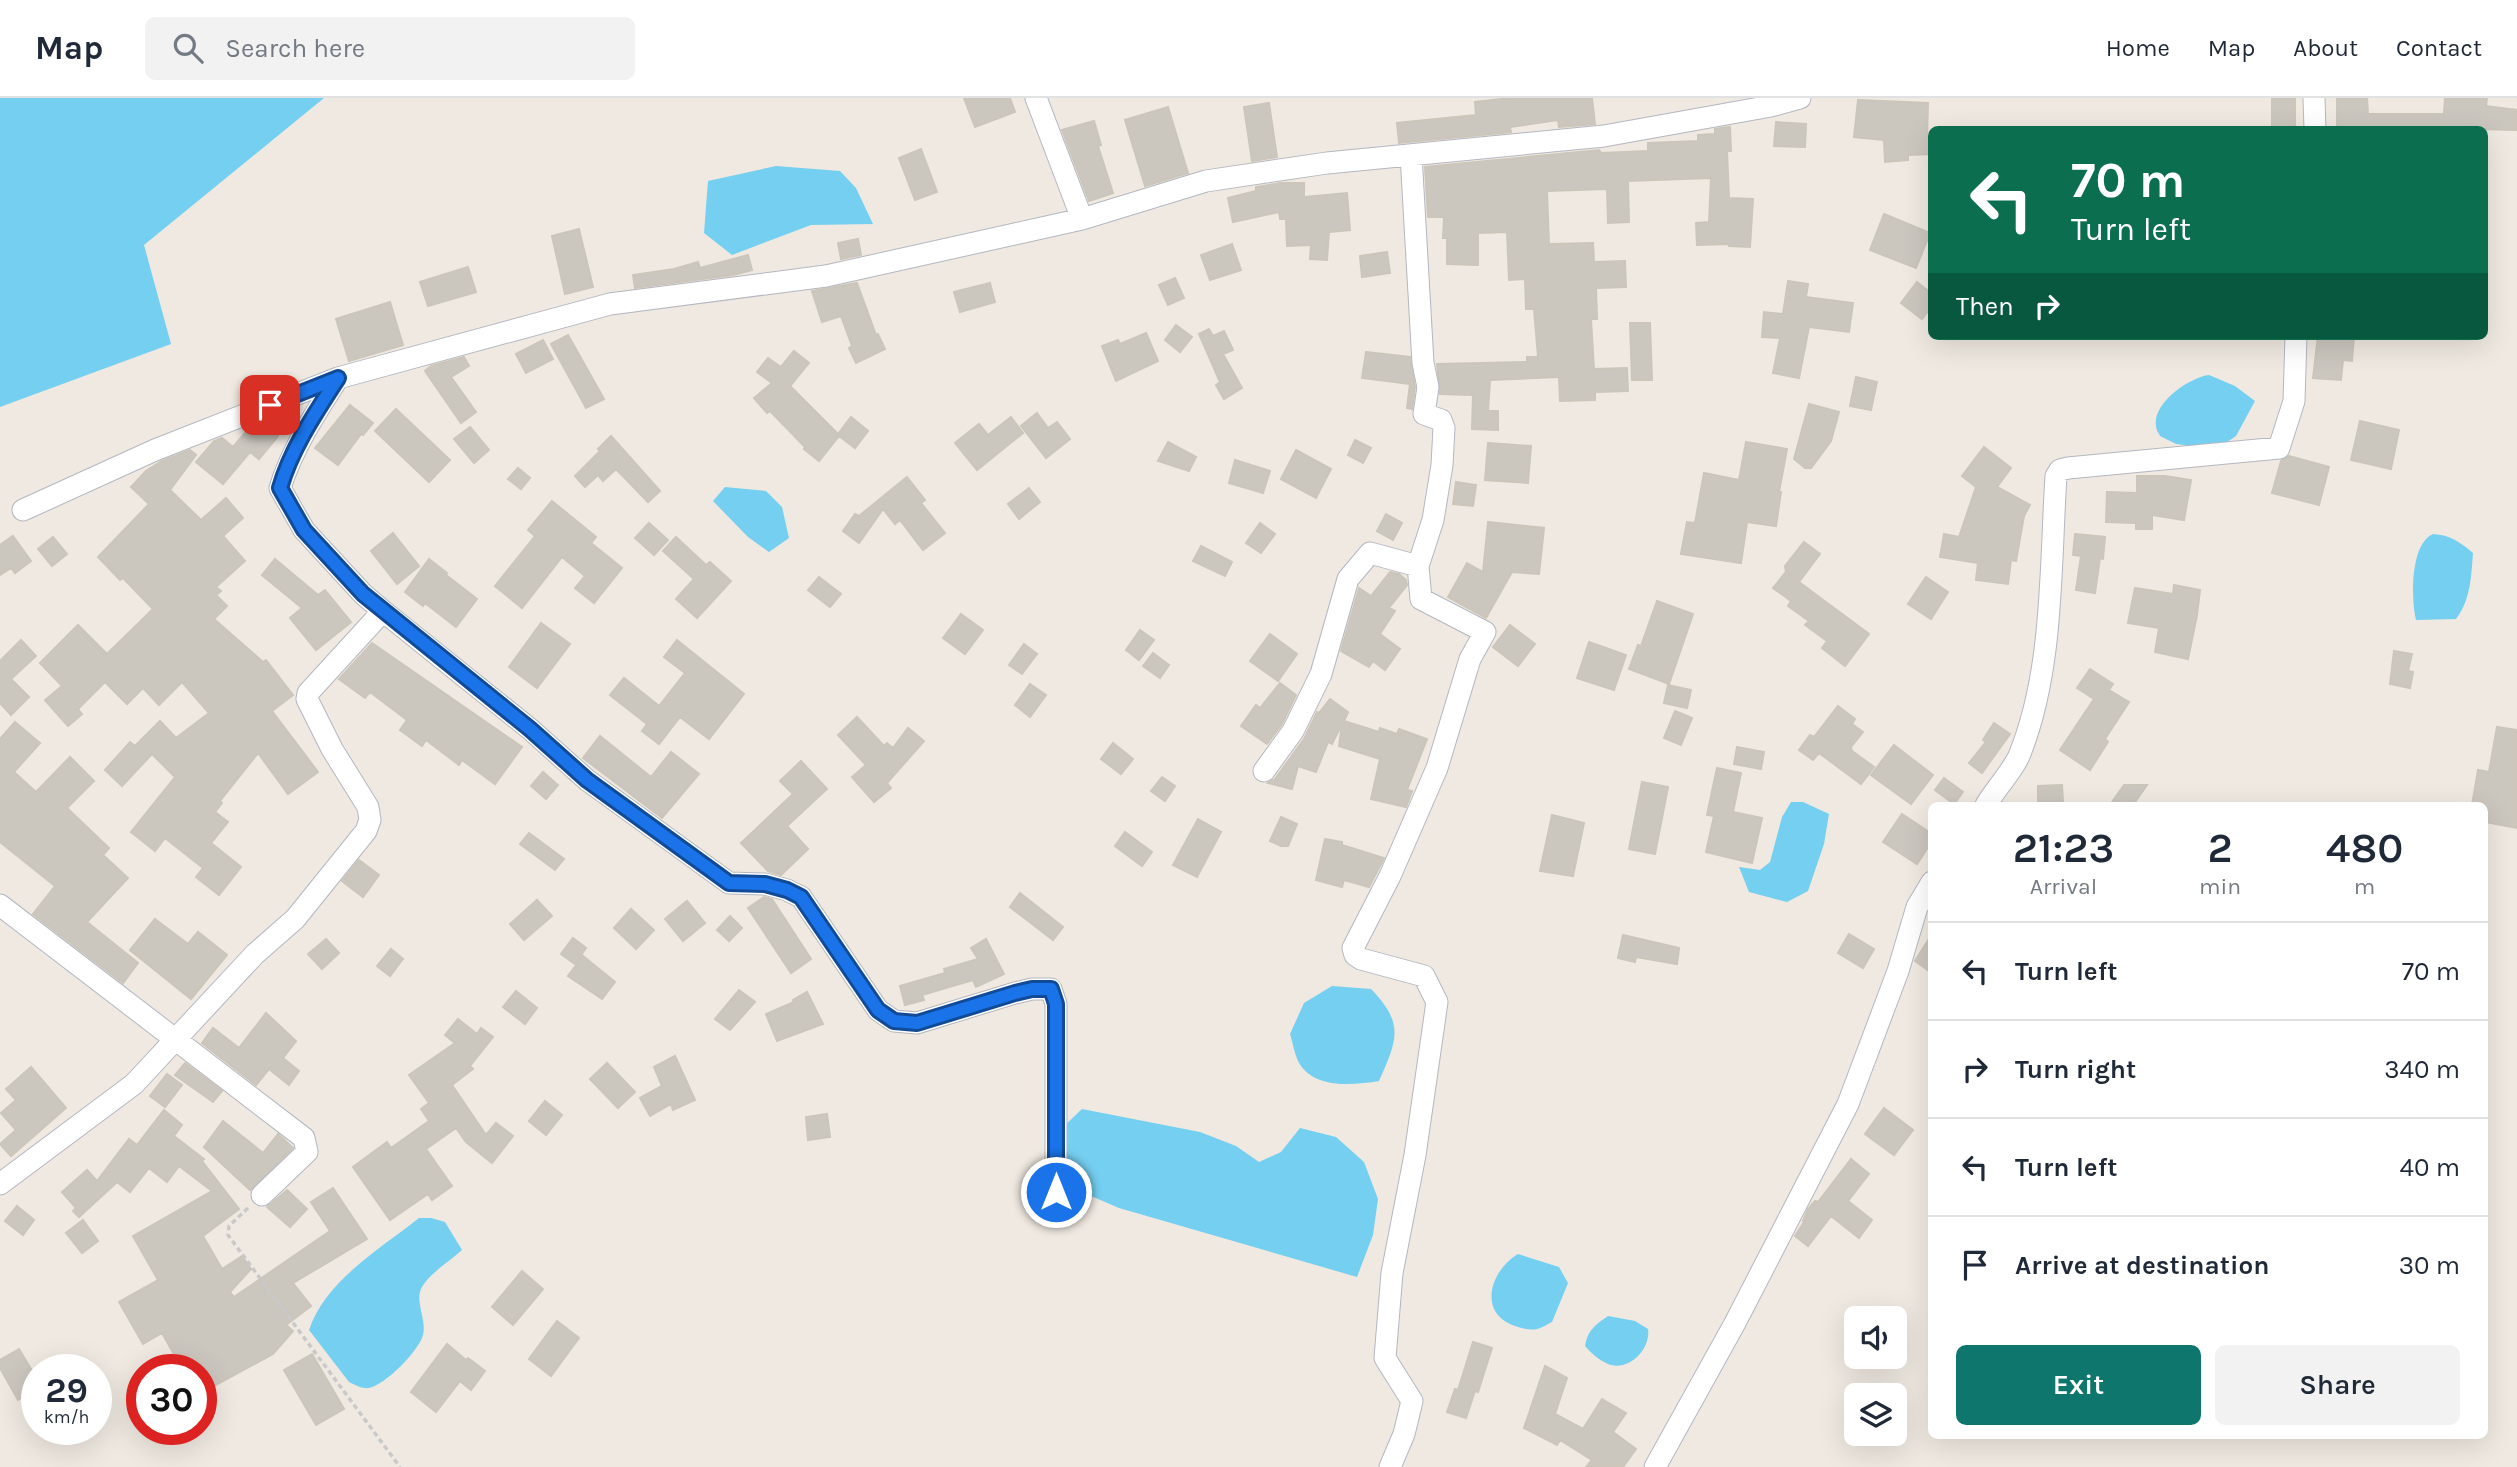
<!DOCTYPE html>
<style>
:root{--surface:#fff;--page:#f2f2f3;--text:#1f2937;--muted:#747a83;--line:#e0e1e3;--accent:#0f766e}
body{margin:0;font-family:Karla,sans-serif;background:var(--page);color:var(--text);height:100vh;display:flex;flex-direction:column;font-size:26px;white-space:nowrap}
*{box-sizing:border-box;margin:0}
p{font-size:23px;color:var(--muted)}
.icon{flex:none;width:38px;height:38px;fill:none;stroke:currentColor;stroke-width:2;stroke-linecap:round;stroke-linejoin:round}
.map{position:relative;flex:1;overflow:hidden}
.side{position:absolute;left:1928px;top:704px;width:560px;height:637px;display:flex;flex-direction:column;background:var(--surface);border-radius:10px;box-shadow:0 7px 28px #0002}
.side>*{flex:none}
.hud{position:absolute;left:1928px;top:28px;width:560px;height:214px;border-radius:10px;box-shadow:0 7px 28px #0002;background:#0b6e4f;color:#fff;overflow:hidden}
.buttons{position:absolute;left:1844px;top:1208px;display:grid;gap:14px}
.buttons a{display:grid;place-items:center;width:63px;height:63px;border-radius:10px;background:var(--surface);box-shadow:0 7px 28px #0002;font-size:35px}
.speed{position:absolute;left:21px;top:1256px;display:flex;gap:14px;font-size:35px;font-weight:700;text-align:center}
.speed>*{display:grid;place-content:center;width:91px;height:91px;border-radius:50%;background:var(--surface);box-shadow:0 7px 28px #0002;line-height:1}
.speed small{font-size:18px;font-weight:400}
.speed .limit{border:10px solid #d22;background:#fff;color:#111}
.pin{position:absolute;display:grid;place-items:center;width:60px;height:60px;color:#fff;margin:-30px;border-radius:14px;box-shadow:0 4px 10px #0006}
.me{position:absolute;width:77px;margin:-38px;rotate:0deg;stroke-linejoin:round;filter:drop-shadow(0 0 5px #0008)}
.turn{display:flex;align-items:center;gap:24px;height:147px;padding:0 28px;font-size:32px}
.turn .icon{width:91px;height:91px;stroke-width:2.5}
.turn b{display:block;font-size:49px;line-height:60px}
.then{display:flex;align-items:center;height:66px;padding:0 28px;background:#0003;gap:14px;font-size:26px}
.eta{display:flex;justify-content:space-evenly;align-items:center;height:119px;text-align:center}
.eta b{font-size:42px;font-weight:600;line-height:49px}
.action{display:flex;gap:14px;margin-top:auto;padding:14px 28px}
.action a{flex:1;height:80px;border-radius:10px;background:var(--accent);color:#fff;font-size:28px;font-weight:600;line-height:80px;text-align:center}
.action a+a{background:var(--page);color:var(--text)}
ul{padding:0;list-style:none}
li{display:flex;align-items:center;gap:21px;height:98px;padding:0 28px;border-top:2px solid var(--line)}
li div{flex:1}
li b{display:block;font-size:26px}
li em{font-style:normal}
header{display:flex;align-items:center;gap:42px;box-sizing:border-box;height:98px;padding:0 35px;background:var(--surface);border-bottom:2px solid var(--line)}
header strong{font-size:33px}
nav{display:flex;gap:38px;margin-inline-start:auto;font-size:24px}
.search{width:490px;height:63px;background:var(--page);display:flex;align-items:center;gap:18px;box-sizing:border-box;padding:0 24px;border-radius:10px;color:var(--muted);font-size:26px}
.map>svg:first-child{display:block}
.water{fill:#75cff0}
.building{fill:#cbc7bf;stroke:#cbc5ba;stroke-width:2}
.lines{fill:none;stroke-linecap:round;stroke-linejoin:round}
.street-casing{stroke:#b4b7c1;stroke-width:23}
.path{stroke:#c9c9c9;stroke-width:3.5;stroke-dasharray:5 3.5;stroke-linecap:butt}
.street{stroke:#fff;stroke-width:21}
.route-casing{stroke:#114b97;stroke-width:18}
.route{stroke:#1a73e8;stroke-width:12}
</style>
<header>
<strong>Map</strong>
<div class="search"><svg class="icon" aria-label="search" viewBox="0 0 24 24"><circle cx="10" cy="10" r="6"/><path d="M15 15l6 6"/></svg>Search here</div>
<nav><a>Home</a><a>Map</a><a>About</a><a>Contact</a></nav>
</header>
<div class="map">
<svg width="2517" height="1369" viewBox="0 0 2517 1369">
<rect width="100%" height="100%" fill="#efe9e1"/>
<!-- water -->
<path class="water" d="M0 0H324L144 147 171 246 0 309Z
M776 68 840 73 856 90 873 126 811 127 732 157 704 135 708 83Z
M2209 277 2235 288 2255 303 2236 338 2217 351 2176 346 2160 338C2159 335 2156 332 2156 328 2152 305 2190 279 2209 277Z
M725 389 766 393 782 409 789 440 769 454 748 439 713 403Z
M2433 436C2450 437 2460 444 2473 455 2471 479 2471 501 2456 521L2416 522C2411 501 2410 446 2433 436Z
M1791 704H1803L1829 716 1824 746 1808 793 1787 804 1749 794 1739 769 1760 772 1770 764 1782 719Z
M1332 888 1371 891C1405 926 1397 942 1379 983 1354 987 1318 991 1301 968 1295 960 1293 945 1290 936L1304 905Z
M1082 1011 1200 1034 1236 1048 1259 1064 1281 1054 1300 1030 1336 1039 1364 1064 1378 1101 1373 1137 1357 1179 1119 1110 1084 1095 1067 1065 1062 1030Z
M419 1120H431L445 1124 462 1152C449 1164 431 1174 422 1189 414 1203 427 1221 423 1237 419 1253 385 1287 369 1290 362 1291 355 1287 349 1284L309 1232C326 1182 379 1152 419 1120Z
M1518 1156 1559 1169 1568 1185 1552 1224C1548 1226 1542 1230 1537 1231 1529 1233 1517 1229 1510 1226 1478 1211 1492 1171 1518 1156Z
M1608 1218 1635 1223 1648 1231C1651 1251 1629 1274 1608 1266 1599 1262 1591 1255 1585 1248 1588 1232 1595 1227 1608 1218Z"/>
<!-- building -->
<path class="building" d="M964 0H1010L1015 14 975 29Z
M1510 0H1592L1595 26 1559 29 1558 22 1510 29 1511 34 1399 45 1397 25 1476 17 1475 4Z
M2272 0H2295V32H2272Z
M2337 0H2367L2368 16H2444L2445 0H2487L2486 8 2517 12V32L2425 30V32H2337Z
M1858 2 1928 5 1927 41H1932V56L1908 57V62L1885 64 1884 42 1854 39Z
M1269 5 1277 59 1252 63 1244 9Z
M1168 9 1188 75 1145 88 1125 22Z
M1094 23 1101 47 1098 48 1113 95 1089 103 1062 32Z
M1776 24 1806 26 1805 49 1774 48Z
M1730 29 1731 53H1727L1729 100 1753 101 1750 149 1729 148V146L1697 147 1696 125 1709 124 1711 80 1628 83 1629 124 1608 125 1607 91 1547 93 1549 146 1593 145 1594 164 1625 163 1626 189 1596 190 1597 221H1591L1594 271 1627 270 1628 293 1595 294V302L1560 303 1559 279 1490 282 1488 313H1498V332L1472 331 1473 297 1440 296 1437 266 1527 264V259H1538L1534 211H1526L1525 181 1509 182 1507 134 1478 135V167L1447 166V140H1443L1444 119H1428L1425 69 1599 52 1601 55 1648 53V45L1698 43V37L1715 36V31Z
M921 51 937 94 915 102 899 60Z
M1281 85H1304V99L1347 95 1350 132 1329 134 1327 162 1310 161 1311 147 1287 148 1286 121H1280L1279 114 1233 124 1228 100 1256 93V89Z
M1884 116 1930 135 1916 170 1870 152Z
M579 131 593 189 565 196 552 138Z
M858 141 861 157 841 161 838 145Z
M1232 146 1241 172 1210 182 1201 157Z
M1387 154 1390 175 1362 179 1360 158Z
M748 157 752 172 733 177 635 190 633 177 674 171 698 164 700 170Z
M468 169 476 194 428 208 420 184Z
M1175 180 1184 200 1168 207 1159 187Z
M1788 183 1808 186 1806 199 1853 205 1849 234 1809 229 1799 280 1773 275 1780 240 1762 239 1764 214 1783 216Z
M1917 184 1932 196V208L1922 221 1901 205Z
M857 185 876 237 878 236 885 251 856 265 849 250 852 248 841 218 822 224 812 193Z
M990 185 995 204 960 214 954 194Z
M390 204 403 247 349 263 336 221Z
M1630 225H1650L1652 282H1632Z
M1176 227 1192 239 1180 254 1165 242Z
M1209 231 1213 238 1224 233 1233 252 1223 256 1242 290 1224 301 1216 287 1220 284 1199 236Z
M1146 235 1158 263 1116 283 1102 248 1118 242 1120 246Z
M568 237 604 301 586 310 551 246Z
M2318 238H2354L2352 263 2343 262 2341 282 2313 280Z
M543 242 553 261 526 275 516 256Z
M794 253 809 265 790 288 838 336 851 319 868 333 855 350 839 338 819 363 804 351 805 349 770 313 767 315 754 300 772 285 757 274 768 260 781 269Z
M1366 254 1410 259 1415 289 1412 311 1407 310 1410 286 1362 280Z
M464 259 469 268 451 279 476 314 461 325 425 273 431 268Z
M1856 279 1877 284 1871 312 1850 308Z
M1809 306 1839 314 1831 343 1811 370H1805L1794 361Z
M350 307 373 325 363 337 361 336 338 367 315 350Z
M396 311 450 362 429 384 375 333Z
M1037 315 1048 330 1057 324 1070 341 1046 360 1021 328Z
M1011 319 1023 335 977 372 955 345 979 326 988 337Z
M2360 323 2399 332 2391 371 2351 362Z
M262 324 278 338 259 361 250 354 223 386 196 364 214 343 222 340 233 349 250 329Z
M470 329 489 352 474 365 454 341Z
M611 338 660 393 648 404 616 371 603 383 598 377 585 389 575 378 600 353 598 351Z
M1355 342 1371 350 1363 365 1348 357Z
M1168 344 1196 359 1189 373 1158 363Z
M1746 344 1787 351 1779 394H1781L1776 428 1747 424 1741 465 1681 456 1687 424 1695 425 1704 375 1739 382Z
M1488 345 1531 348 1528 385 1485 382Z
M1984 349 2011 370 1997 389 2030 407 2024 418 2016 463 2011 462 2008 486 1976 482 1978 465 1940 459 1944 436 1959 439 1976 389 1962 378Z
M190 352 196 357 170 392 201 422 226 400 243 420 223 438 245 463 216 489 221 493 216 497 227 508 214 521 263 564 266 562 293 597 272 613 318 674 288 696 258 655 220 703 222 705 215 714 228 724 211 745 241 769 219 797 196 779 203 770 165 740 155 753 131 734 175 679 152 656 122 688 105 672 130 644 135 648 160 623 176 640 209 615 182 584 159 607 143 590 127 606 105 584 78 611 82 616 68 628 45 602 62 588 40 565 78 527 107 556 153 511 123 480 120 482 98 459 149 406 131 389 146 373 162 363Z
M1296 352 1331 371 1316 400 1281 381Z
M2289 358 2329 369 2319 407 2272 395 2281 363Z
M1235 362 1270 373 1263 395 1229 385Z
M518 370 530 380 521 391 508 381Z
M2137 378H2165L2191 382 2184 422 2152 417V431H2136V425L2106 424 2107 394 2137 395Z
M907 379 925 402 921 405 945 435 923 452 900 422 895 426 883 411 859 445 843 433 855 416 859 418Z
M1456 384 1476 387 1473 408 1453 406Z
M1029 390 1040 404 1019 421 1008 406Z
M552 403 596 439 591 445 622 470 594 505 575 490 585 478 562 459 522 510 495 488 535 438 528 432Z
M1386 416 1402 425 1393 442 1377 433Z
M1488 424 1544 430 1539 476 1512 474 1486 520 1448 499 1467 465 1483 474Z
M649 425 668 442 654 457 635 440Z
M1260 425 1275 436 1261 455 1246 445Z
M393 435 419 468 397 486 371 453Z
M2075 436 2105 439 2103 461 2100 460 2095 495 2076 492 2081 458 2073 457Z
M13 438 31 463 15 475 11 470 0 477V447Z
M53 439 67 456 52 468 38 451Z
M676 439 706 467 710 464 731 483 697 520 676 501 694 481 663 453Z
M1804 444 1820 456 1799 484 1869 536 1845 568 1822 550 1827 543 1805 527 1809 523 1788 508 1791 503 1773 490 1786 474 1785 468Z
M1201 448 1232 464 1225 478 1193 463Z
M275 461 318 497 325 492 351 524 316 552 290 520 302 510 262 477Z
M429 461 447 475 446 477 477 501 456 529 425 505 423 508 405 494Z
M1390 474 1399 476 1406 482 1407 487 1389 510 1395 513 1380 536 1400 551 1385 572 1373 563 1369 569 1341 553 1359 490 1371 498Z
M819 479 841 496 830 509 808 492Z
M1926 479 1948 494 1931 521 1908 506Z
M2174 487 2200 492 2197 517 2188 561 2155 554 2159 530 2128 525 2135 490 2173 496Z
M1657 503 1693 516 1669 586 1629 571 1638 547 1641 548Z
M961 516 983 532 965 556 943 540Z
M541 525 570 546 537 590 509 569Z
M1510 527 1535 546 1518 568 1493 549Z
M1140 532 1154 542 1139 562 1126 552Z
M1270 536 1297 556 1278 583 1250 563Z
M21 542 36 558 11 581 29 599 11 617 0 605V563Z
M677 542 744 596 709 641 680 619 659 646 642 633 647 626 610 597 624 580 659 608 685 575 664 559Z
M1589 544 1626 557 1614 592 1577 580Z
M372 545 522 649 495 686 462 662 459 667 426 642 422 648 400 632 407 622 370 594 365 600 339 581Z
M1024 546 1037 556 1022 576 1009 567Z
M2394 553 2412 556 2408 573 2413 574 2410 590 2390 586Z
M1153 555 1169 567 1160 580 1143 568Z
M2090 571 2113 586 2109 592 2129 604 2105 641 2108 644 2090 672 2060 652 2094 601 2077 590Z
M1280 585 1296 597 1282 626 1267 646 1241 628 1256 607 1260 610Z
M1030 586 1046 597 1030 619 1015 607Z
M1668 587 1691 592 1687 610 1664 605Z
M1330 601 1348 614 1344 623 1379 634 1380 630 1397 636 1399 631 1427 641 1407 692 1412 693 1406 709 1371 701 1380 661 1339 648 1342 626 1332 646 1328 644 1316 674 1298 668 1292 691 1268 685 1275 681 1304 641 1317 614 1319 615Z
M1838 608 1855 621 1852 626 1863 634 1851 649 1852 653 1874 669 1861 686 1819 655 1813 662 1799 652 1810 637 1814 639Z
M1675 613 1692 620 1681 647 1664 640Z
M857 619 884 648 887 645 893 650 908 630 924 643 887 685 891 690 874 704 852 679 866 667 838 637Z
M15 624 40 645 14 674 36 694 70 659 94 683 67 710 109 750 103 757 128 780 87 824 138 865 123 885 33 816 55 788 0 744V641Z
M1994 625 2010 636 1982 675 1969 665 1986 644 1983 642Z
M2497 629 2517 632V730L2485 724V707H2472L2478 672 2489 674Z
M600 638 651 679 671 654 699 676 662 720 583 660Z
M1113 645 1133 661 1121 676 1101 661Z
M1894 647 1933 677 1911 706 1871 677Z
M1737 649 1764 654 1761 671 1734 666Z
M801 663 827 691 787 728 808 751 781 777 768 773 741 745 793 696 780 683Z
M1717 670 1741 675 1733 714 1762 720 1752 765 1706 754 1714 718 1707 717Z
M543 674 558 687 546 701 531 688Z
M1162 679 1175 688 1165 703 1151 693Z
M1944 680 1963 694 1954 706 1935 692Z
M1642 684 1668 689 1655 756 1629 751Z
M2062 687 2063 704H2038V688Z
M2124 687H2147L2133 707H2110Z
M1902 716 1932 736V743L1917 766 1883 744Z
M1552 717 1584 725 1573 778 1540 773Z
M1281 719 1297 726 1288 748H1281L1270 743Z
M1198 721 1221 734 1197 779 1173 767Z
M1125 734 1152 754 1142 768 1115 748Z
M529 735 564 761 555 772 520 746Z
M1325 741 1342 744V747L1384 760 1369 789 1344 782 1342 789 1316 782Z
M359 762 379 777 363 799 342 783Z
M1020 795 1063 829 1053 842 1010 809Z
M764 799 772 801 811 861 791 875 748 810Z
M537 802 552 818 524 842 510 826Z
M687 803 705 825 683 843 665 821Z
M631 811 654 832 636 851 614 830Z
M730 818 742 830 729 843 717 832Z
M155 821 188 846 198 834 227 857 191 901 130 852Z
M1849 836 1874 851 1863 870 1838 855Z
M1932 836V875L1915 863Z
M1623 837 1679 850 1677 866 1636 859 1635 864 1618 860Z
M573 840 586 850 575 866 561 856Z
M326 841 339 855 322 871 308 856Z
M986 841 1004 876 976 889 973 882 922 897 924 902 905 907 900 888 945 875 944 871 978 861 971 850Z
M391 851 403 861 390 878 377 868Z
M583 858 615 884 602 901 568 878Z
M739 892 755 904 730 932 715 921Z
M516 893 537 910 525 926 503 909Z
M807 894 823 926 777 943 766 916 794 904 793 902Z
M266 915 296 943 283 960 299 973 289 987 269 971 256 987 202 945 213 930 239 950Z
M458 921 477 936 481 930 493 939 470 968 473 971 452 987 486 1037 496 1025 513 1038 492 1065 466 1044 456 1030 426 1051 452 1088 432 1102 428 1096 390 1122 353 1069 387 1044 391 1050 429 1023 421 1011 429 1005 409 977 455 945 445 937Z
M675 958 695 1002 673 1012 671 1006 650 1018 640 1000 662 988 654 969Z
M185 965 222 993 213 1004 175 977Z
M607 965 635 994 618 1010 590 981Z
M31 969 66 1010 11 1058 0 1046 16 1032 1 1015 16 1002 6 991Z
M167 976 182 987 165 1009 150 998Z
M545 1003 562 1017 546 1037 529 1023Z
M1884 1010 1913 1032 1894 1057 1865 1036Z
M164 1012 182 1027 174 1038 204 1061 202 1063 239 1111 203 1138 222 1171 242 1158 251 1171 230 1194 234 1199 330 1133 311 1104 333 1090 367 1141 293 1185 311 1208 286 1227 293 1233 273 1256 201 1295V1272H183L162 1235 143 1246 119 1204 158 1182 133 1138 212 1093 179 1068 167 1084 149 1070 130 1094 117 1084 79 1119 73 1113 76 1110 62 1094 87 1072 97 1083 129 1041 137 1047Z
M827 1016 830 1039 808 1042 806 1019Z
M223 1023 263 1055 278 1036 293 1050 250 1092 204 1049Z
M1851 1061 1869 1076 1848 1103 1872 1122 1859 1140 1831 1118 1808 1148 1795 1138 1804 1124 1803 1123 1808 1111 1815 1103 1818 1104Z
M287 1092 307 1111 290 1129 267 1109Z
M17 1108 34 1122 23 1137 5 1123Z
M83 1122 98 1143 82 1155 66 1135Z
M522 1173 543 1191 513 1227 492 1209Z
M557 1223 579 1240 551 1278 529 1261Z
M1473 1244 1492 1250 1478 1294 1475 1293 1466 1320 1447 1314 1455 1291 1458 1292Z
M447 1246 466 1262 468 1260 485 1273 471 1292 460 1283 436 1314 411 1294Z
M19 1251 37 1281V1291L18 1302 0 1270V1262Z
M312 1256 344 1311 316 1327 284 1272Z
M1545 1268 1567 1280 1555 1316 1583 1331 1602 1301 1626 1315 1613 1334 1636 1351 1623 1369H1586L1592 1362 1560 1342 1557 1347 1524 1330Z"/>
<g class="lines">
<!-- street casing -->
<g class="street-casing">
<path id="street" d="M1036 0 1082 121
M2314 0 2315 32
M23 412 155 352 338 280
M1264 673 1293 633 1321 576 1348 481 1370 455 1418 468
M1986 707C1996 690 2011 675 2019 658 2054 572 2050 469 2056 378L2060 372 2068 370 2279 350 2294 303 2296 238
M0 807 304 1040 307 1054 262 1097
M0 1086 134 986 255 856 295 821 366 733 370 722 368 709 332 651 307 601 308 595 383 513
M1056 1094V906L1051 891H1032L1015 895 917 925 894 923 878 912 801 799 787 792 765 786 729 785 587 682 530 631 383 513 363 496 304 432 280 390C292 351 316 314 338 280L610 206 826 178 1082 121 1206 83 1327 65 1604 38 1771 8 1800 0
M1390 1369 1404 1336 1412 1303 1385 1260 1392 1175 1415 1057 1437 904 1424 878 1361 861 1355 857 1353 850 1390 778 1437 670 1470 561 1485 534 1421 501 1418 468 1433 422 1442 367 1444 330 1441 322 1424 316 1428 289 1423 265 1411 57
M1655 1369 1735 1225 1848 1006 1898 873 1917 809 1932 784"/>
</g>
<!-- path -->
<path class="path" d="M248 1110 229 1128 228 1137 400 1369"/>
<!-- street -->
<use href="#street" class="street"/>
</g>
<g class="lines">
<!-- route casing -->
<g class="route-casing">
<path id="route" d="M270 307 338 280C316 314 291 351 280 390L304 432 363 496 530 631 587 682 729 785 765 786 787 792 801 799 878 912 894 923 917 925 1015 895 1032 891H1051L1056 906V1094"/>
</g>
<!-- route -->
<use href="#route" class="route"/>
</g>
</svg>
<div class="buttons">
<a><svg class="icon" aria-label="sound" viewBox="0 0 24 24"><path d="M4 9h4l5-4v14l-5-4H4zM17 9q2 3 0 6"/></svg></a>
<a><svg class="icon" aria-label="layers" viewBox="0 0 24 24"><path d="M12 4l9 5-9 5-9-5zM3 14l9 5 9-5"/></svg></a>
</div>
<div class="speed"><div>29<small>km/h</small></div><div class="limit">30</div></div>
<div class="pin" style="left:270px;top:307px;background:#d93025"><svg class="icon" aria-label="arrive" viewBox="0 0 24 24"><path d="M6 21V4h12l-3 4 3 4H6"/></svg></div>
<svg class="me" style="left:1056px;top:1094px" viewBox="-20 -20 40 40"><circle r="17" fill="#1a73e8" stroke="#fff" stroke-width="3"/><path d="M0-11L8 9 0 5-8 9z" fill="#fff"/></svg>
<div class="hud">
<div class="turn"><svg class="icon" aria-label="left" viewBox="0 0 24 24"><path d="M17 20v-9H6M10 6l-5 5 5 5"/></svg><div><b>70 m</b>Turn left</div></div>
<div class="then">Then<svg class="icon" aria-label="right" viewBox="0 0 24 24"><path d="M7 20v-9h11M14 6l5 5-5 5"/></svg></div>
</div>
<section class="side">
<div class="eta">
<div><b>21:23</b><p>Arrival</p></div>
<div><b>2</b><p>min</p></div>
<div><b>480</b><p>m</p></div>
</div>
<ul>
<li><svg class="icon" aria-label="left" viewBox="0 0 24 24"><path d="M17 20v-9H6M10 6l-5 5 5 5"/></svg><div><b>Turn left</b></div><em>70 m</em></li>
<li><svg class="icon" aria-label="right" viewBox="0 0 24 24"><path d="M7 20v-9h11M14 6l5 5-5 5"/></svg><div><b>Turn right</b></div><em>340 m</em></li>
<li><svg class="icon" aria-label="left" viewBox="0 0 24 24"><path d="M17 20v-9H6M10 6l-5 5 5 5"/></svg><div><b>Turn left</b></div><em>40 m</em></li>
<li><svg class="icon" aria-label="arrive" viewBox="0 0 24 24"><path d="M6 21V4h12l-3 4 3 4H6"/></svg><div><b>Arrive at destination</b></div><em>30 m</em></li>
</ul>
<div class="action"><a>Exit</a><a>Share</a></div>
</section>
</div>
